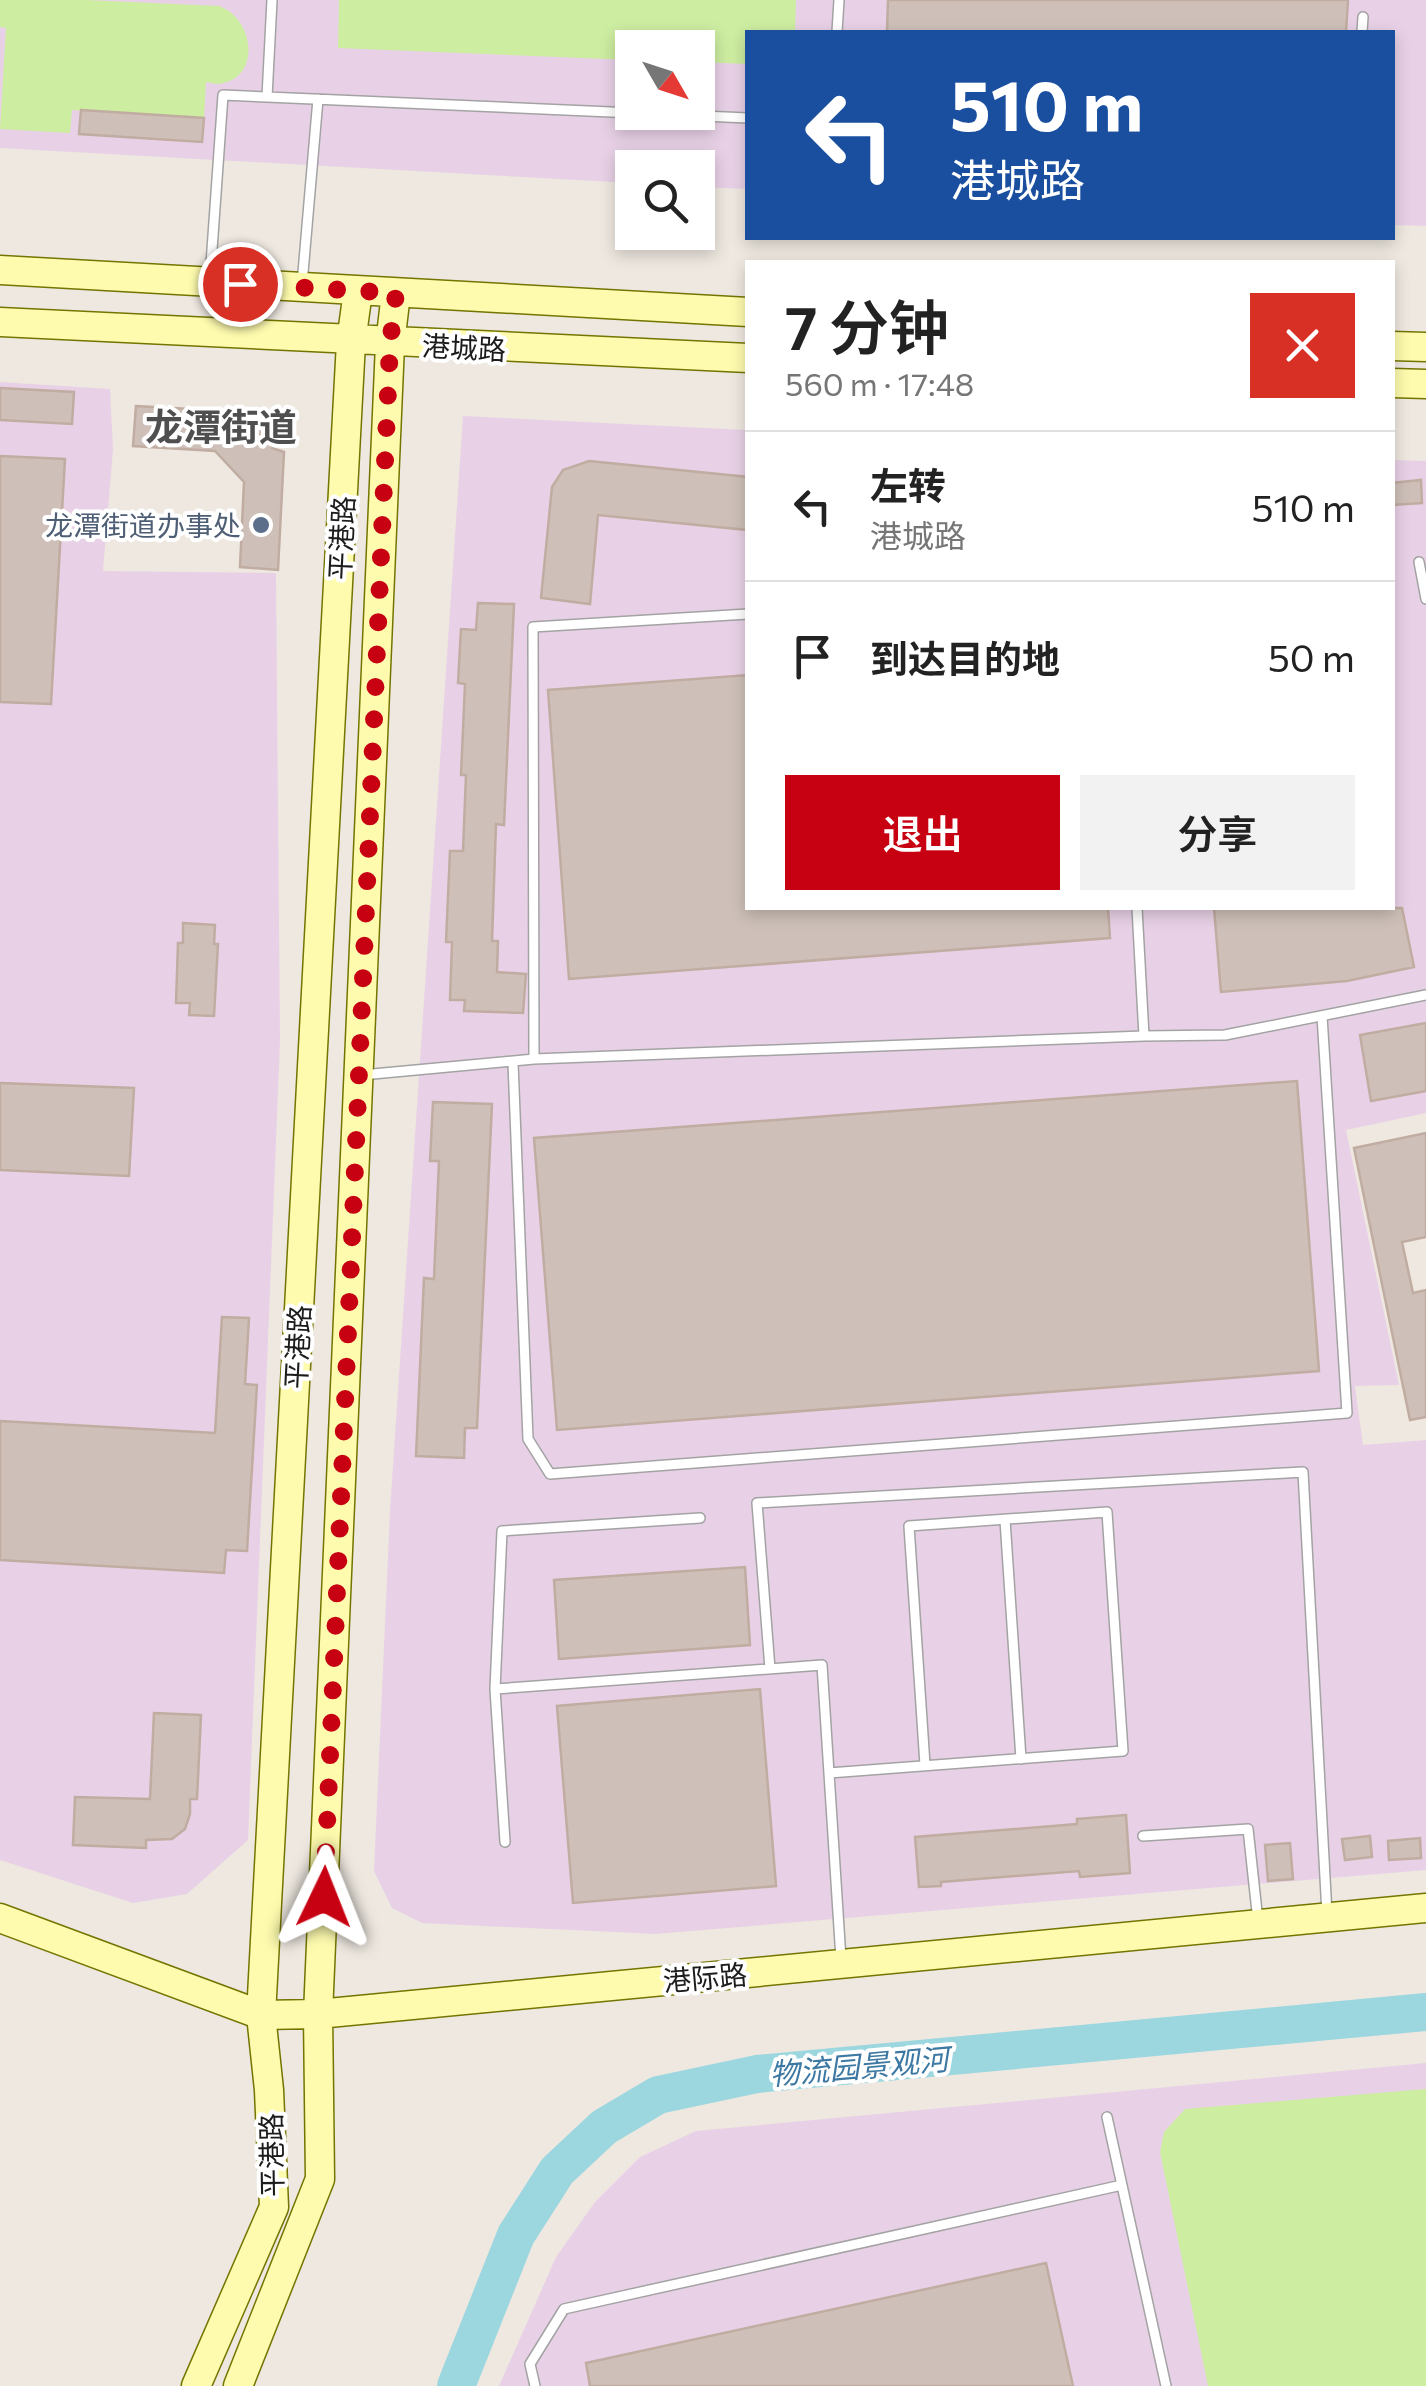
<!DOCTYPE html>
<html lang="zh">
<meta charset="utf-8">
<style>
:root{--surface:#fff;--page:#f2f2f2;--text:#222;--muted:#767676;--line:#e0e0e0;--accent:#c70012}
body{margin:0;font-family:Commissioner,"Noto Sans SC",sans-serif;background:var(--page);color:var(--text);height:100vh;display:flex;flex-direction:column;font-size:38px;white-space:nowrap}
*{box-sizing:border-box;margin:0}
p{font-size:32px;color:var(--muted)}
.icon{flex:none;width:55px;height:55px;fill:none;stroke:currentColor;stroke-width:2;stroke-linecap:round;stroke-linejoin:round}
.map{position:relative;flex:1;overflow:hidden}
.details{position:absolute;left:745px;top:260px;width:650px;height:650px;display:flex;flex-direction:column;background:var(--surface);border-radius:0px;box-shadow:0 5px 15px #0003}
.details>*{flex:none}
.top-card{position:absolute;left:745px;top:30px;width:650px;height:210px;border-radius:0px;box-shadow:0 5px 15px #0003;background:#1a4fa0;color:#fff;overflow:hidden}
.needle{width:65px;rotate:129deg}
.tools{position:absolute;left:615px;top:30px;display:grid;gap:20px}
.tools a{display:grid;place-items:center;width:100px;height:100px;border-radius:0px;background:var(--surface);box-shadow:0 5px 15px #0003;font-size:50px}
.pin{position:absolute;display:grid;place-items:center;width:85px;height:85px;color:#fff;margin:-42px;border:5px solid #fff;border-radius:50%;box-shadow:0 2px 10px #0007}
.me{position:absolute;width:110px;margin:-55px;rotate:2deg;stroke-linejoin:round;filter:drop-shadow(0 0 8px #0008)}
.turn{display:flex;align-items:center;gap:35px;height:210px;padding:0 40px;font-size:45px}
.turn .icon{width:130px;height:130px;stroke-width:2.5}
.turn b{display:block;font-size:70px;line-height:85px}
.round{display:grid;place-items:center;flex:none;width:105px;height:105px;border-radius:0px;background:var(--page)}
.overview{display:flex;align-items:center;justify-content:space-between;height:170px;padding:0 40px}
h1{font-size:60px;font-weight:600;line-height:75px}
.button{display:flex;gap:20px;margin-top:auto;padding:20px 40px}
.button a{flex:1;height:115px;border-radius:0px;background:var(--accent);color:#fff;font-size:40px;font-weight:600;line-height:115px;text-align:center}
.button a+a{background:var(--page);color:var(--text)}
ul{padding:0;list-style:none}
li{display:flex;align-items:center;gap:30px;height:150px;padding:0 40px;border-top:2px solid var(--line)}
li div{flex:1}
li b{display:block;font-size:38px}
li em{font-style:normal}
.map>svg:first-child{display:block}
.industrial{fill:#e8d1e6;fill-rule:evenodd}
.grass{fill:#cdeda1}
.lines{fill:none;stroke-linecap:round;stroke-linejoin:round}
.river{stroke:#9cd7e0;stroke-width:38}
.building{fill:#cec0b9;stroke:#c1aca1;stroke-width:2.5}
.lane-casing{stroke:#a3a3a3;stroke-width:12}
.secondary-casing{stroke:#737500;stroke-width:31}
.lane{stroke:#fff;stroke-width:9}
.secondary{stroke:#fefbae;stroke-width:28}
.route{stroke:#c70012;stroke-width:18;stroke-dasharray:0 32.4}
.service-dot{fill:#5c6f8a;stroke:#fff;stroke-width:4}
.labels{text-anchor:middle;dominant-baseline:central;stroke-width:8;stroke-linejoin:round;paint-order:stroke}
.street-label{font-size:28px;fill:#1c1c1c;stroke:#fff}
.service-label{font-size:28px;fill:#4e5e75;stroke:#fff;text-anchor:end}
.water-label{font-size:30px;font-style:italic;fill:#3c78a2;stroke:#fff}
.district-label{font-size:38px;font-weight:bold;fill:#4f4f4f;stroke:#fff}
</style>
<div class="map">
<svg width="1426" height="2386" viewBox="0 0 1426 2386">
<rect width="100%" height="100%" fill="#eee8e0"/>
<!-- industrial -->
<path class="industrial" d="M0 0H1426V226L1393 225 1392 32H748L747 189 698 187V168H632V183L0 148ZM632 48H698V112H632Z
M0 382 110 389 113 449 103 571 276 573 280 1041 248 1840 187 1894 133 1903 0 1860Z
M463 416 747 430 748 908H1392L1393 460 1426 461V1113L1346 1130 1399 1385 1355 1386 1363 1445 1426 1440V1870L655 1934 422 1923 392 1908 374 1871 390 1511Z
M1426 2063V2386H499L556 2257 595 2202 640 2157 696 2131Z"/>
<!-- grass -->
<path class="grass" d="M0 0H86L219 6C255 19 260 76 223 83 218 85 212 83 206 82L204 118 72 110 70 133 0 129 6 28 0 27Z
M339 0H796L795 32H748L747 64 698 62V48H632V60L338 48Z
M1426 2089V2386H1208L1160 2152 1164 2132 1185 2109Z"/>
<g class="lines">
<!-- river -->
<path class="river" d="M456 2386 516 2235 557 2171 604 2127 658 2095 757 2074 1426 2012"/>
</g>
<!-- building -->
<path class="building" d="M888 0H1348L1346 32H887Z
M81 110 204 118 202 142 79 134Z
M0 388 74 392 72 424 0 420Z
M136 406 244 412V422L257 423 268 430 272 448 284 452 278 570 240 567 244 482 215 451 133 446Z
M0 456 65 459 51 704 0 702Z
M589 461 748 477V530L598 515 590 604 541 598 552 487 563 470Z
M1421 480 1422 503 1392 505V483Z
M478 603 514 604 504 825 496 824 492 941H498L497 972 526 974 523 1013 464 1011 465 1000H450L452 942H446L450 851H463L466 775H461L465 684 458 683 461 629 476 630Z
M748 675V908H1108L1110 938 569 979 548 690Z
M1214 908H1402L1414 967 1347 981 1221 992Z
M183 923 215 925 214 944H218L214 1016 189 1015 190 1003H176L178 943H183Z
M1426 1023V1091L1371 1101 1360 1035Z
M1297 1081 1319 1371 557 1430 534 1138Z
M0 1083 134 1088 129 1176 0 1170Z
M433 1102 492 1104 477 1428H465L464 1458 416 1456 424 1278 434 1279 439 1161H430Z
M1426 1133V1237L1402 1242 1413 1293 1426 1290V1417L1410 1420 1354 1148Z
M222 1317 249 1318 245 1384 257 1385 247 1551 226 1550 224 1573 0 1560V1421L215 1433Z
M745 1567 750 1645 559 1659 554 1580Z
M760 1689 776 1886 573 1903 557 1706Z
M154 1713 201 1715 197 1799H190V1814L185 1829 172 1839 146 1840V1848L73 1845 75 1797 150 1799Z
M1126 1815 1130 1873 1080 1877 1079 1871 941 1882V1886L919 1887 915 1837 1077 1824V1819Z
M1370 1836 1372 1857 1345 1860 1342 1839Z
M1420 1838 1421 1858 1389 1860 1388 1841Z
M1290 1843 1293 1879 1268 1881 1265 1845Z
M1046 2263 1073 2386H590L586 2363Z"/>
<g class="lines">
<!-- lane casing -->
<g class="lane-casing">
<path id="lane" d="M272 0 267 97 748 118
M837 32 839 0
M1362 32 1363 17
M210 278 223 95 267 97
M302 284 318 99
M1419 562 1426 599
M1144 1036 1225 1035 1426 995
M534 1059 533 627 748 614
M513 1063 528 1439 550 1474 1347 1413 1322 1016
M362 1075 534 1059 1144 1036 1137 908
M1005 1520 1021 1759
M770 1669 757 1503 1303 1472 1327 1914
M495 1689 822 1665 841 1959
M829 1773 1123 1751 1107 1512 909 1526 925 1765
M1143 1836 1248 1829 1258 1921
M505 1842 495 1689 502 1531 700 1518
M1107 2117 1166 2386
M535 2386 530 2364 564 2309 1122 2185"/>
</g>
<!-- secondary casing -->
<g class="secondary-casing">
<path id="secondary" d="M0 270 748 312
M0 322 748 358
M1392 346 1426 347
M1392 383 1426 384
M0 1918 261 2015 318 2014 1426 1908
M196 2386 274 2207 269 2090 261 2015 351 342 358 291
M238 2386 320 2179 318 2014 390 344 396 293"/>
</g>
<!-- lane -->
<use href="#lane" class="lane"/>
<!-- secondary -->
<use href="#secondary" class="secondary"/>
</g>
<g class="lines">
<!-- route -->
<path class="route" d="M240 284 396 293 390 344 324 1897"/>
</g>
<!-- markers -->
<circle class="service-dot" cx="261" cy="525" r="10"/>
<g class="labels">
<!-- street labels -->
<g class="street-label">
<text transform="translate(464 347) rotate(3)">港城路</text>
<text transform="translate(341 538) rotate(-87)">平港路</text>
<text transform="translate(297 1347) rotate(-87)">平港路</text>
<text transform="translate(705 1977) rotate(-5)">港际路</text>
<text transform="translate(271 2155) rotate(-91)">平港路</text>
</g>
<!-- service labels -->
<g class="service-label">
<text x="241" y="525">龙潭街道办事处</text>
</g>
<!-- water labels -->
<g class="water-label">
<text transform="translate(859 2065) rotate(-5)">物流园景观河</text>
</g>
<!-- district labels -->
<g class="district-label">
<text x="221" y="425">龙潭街道</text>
</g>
</g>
</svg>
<div class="tools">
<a><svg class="needle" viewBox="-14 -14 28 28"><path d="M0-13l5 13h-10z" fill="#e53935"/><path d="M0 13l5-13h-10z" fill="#767676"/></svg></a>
<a><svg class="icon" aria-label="search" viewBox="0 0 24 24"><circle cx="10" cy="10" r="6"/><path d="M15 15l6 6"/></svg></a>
</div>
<div class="pin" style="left:240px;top:284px;background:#d93025"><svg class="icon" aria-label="arrive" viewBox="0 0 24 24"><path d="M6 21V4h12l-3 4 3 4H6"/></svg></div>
<svg class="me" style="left:324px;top:1897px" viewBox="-20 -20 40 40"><path d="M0-17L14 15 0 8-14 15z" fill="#c70012" stroke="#fff" stroke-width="4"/></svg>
<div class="top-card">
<div class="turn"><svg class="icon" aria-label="left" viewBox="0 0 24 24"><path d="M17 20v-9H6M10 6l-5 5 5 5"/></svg><div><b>510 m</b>港城路</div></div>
</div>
<section class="details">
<div class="overview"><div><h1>7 分钟</h1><p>560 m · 17:48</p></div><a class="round" style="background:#d93025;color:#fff"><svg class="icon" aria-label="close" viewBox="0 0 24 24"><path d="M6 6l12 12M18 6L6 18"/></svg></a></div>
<ul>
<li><svg class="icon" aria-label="left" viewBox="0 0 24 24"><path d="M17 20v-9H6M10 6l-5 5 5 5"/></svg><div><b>左转</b><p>港城路</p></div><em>510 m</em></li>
<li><svg class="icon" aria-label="arrive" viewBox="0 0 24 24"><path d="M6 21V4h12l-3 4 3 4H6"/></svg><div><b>到达目的地</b></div><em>50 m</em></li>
</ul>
<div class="button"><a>退出</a><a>分享</a></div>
</section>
</div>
